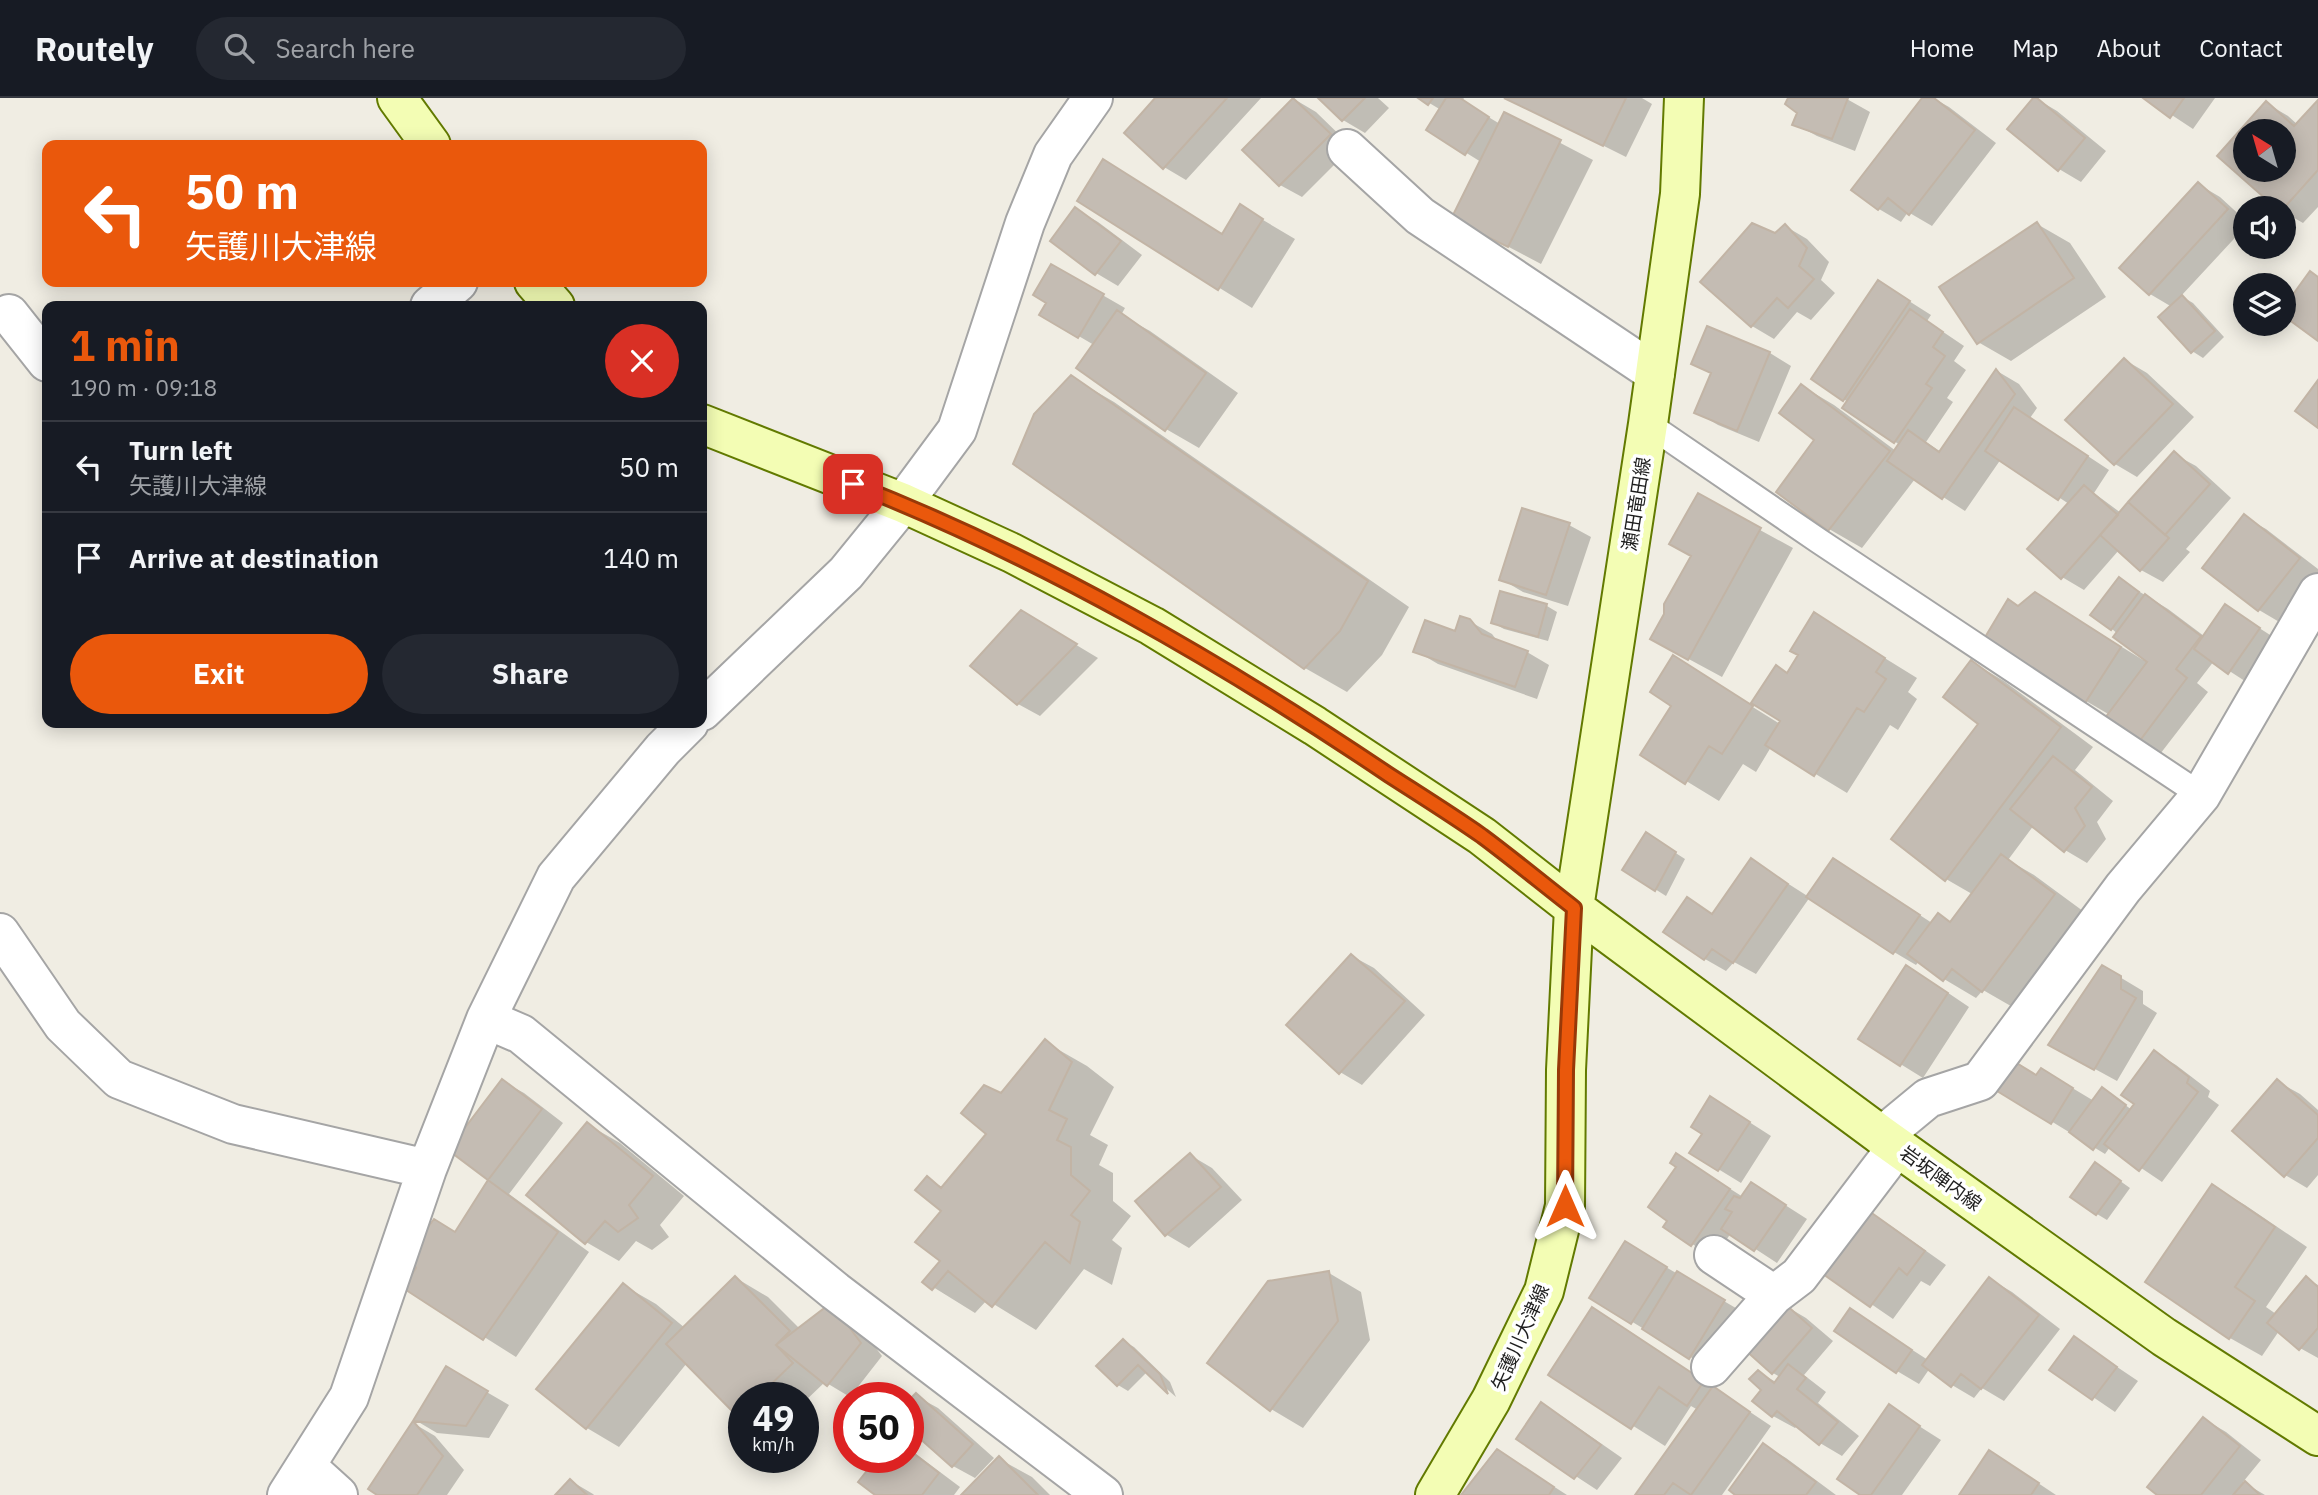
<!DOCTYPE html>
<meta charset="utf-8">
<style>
:root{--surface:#171b24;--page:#242831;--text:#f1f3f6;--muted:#9ea1a6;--line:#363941;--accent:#ea580c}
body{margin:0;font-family:"IBM Plex Sans","Noto Sans JP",sans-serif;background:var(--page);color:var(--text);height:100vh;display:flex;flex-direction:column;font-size:26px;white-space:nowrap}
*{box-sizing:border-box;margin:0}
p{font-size:23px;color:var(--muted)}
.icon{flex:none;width:38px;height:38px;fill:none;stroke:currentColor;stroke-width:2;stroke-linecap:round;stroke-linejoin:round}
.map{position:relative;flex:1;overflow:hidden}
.sheet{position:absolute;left:42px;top:203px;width:665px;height:427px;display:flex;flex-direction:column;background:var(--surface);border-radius:14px;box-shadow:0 4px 18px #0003}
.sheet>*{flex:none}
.top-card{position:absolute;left:42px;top:42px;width:665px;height:147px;border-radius:14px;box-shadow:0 4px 18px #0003;background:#ea580c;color:#fff;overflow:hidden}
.needle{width:46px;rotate:323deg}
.fabs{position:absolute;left:2233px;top:21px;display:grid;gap:14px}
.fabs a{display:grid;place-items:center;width:63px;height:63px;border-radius:50%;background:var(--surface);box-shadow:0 4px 18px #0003;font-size:35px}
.speed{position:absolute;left:728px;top:1284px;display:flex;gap:14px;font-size:35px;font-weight:700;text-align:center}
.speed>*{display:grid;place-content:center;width:91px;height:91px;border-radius:50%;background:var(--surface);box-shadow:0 4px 18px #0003;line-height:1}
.speed small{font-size:18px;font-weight:400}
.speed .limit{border:10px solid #d22;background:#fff;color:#111}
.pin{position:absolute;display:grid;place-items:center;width:60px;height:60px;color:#fff;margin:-30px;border-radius:14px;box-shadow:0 4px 10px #0006}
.me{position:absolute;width:77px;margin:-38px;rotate:0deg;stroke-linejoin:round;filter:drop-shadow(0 0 5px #0008)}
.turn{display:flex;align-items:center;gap:24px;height:147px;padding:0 28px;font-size:32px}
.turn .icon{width:91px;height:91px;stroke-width:2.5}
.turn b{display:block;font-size:49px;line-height:60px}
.round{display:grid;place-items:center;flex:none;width:74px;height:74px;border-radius:37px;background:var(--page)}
.head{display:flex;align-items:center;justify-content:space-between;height:119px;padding:0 28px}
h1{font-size:42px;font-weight:700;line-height:52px;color:var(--accent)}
.button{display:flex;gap:14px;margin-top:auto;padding:14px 28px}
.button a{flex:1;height:80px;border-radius:42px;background:var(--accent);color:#fff;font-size:28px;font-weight:700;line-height:80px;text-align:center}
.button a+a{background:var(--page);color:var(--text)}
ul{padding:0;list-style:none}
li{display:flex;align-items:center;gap:21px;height:91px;padding:0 28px;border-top:2px solid var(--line)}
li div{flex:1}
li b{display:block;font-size:26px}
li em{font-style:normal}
header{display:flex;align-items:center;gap:42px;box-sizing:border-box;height:98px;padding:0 35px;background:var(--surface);border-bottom:2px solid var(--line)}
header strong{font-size:33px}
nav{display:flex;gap:38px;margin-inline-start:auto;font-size:24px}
.search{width:490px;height:63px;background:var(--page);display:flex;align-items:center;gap:18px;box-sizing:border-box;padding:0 24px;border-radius:38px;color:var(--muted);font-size:26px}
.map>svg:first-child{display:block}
.shadow{fill:#0003;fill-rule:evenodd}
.building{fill:#c4bcb3;stroke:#c2b4a5;stroke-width:2;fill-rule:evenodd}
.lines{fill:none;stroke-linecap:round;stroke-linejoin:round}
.lane-casing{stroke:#a5a5a5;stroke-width:28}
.street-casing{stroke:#a5a5a5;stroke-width:42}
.secondary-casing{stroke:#627a00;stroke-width:42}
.lane{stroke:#fff;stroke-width:24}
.street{stroke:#fff;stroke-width:38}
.secondary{stroke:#f3fdb4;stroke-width:38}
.route-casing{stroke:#983908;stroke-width:18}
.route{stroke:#ea580c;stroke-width:12}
.labels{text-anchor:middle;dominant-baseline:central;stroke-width:7;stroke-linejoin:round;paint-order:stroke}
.street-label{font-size:19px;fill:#1e1e1e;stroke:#fff}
</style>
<header>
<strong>Routely</strong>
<div class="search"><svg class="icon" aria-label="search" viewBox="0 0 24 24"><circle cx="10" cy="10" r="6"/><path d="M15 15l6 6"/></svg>Search here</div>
<nav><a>Home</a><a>Map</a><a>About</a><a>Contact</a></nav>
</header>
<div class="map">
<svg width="2318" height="1397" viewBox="0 0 2318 1397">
<rect width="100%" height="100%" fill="#f0ede3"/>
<!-- shadow -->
<path class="shadow" d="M1157 0H1261L1186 82 1164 69Z
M1321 0H1378L1389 10 1365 35 1343 22Z
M1421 0H1464L1462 3 1500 26 1505 16 1593 62 1541 166 1454 120 1481 64 1428 31 1441 12Z
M1508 0H1642L1652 6 1626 59Z
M1789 0H1845L1870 14 1855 53 1817 38 1795 26 1799 14Z
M1924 0H1933L1949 9 1996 45 1932 128 1908 114 1901 124 1879 111 1853 91Z
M2035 0 2057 13 2106 53 2081 84 2059 71Z
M2146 0H2215L2193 31Z
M1294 1 1316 14 1352 49 1302 99 1280 87 1245 52Z
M2266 5 2288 18 2298 27 2318 5V109L2303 125 2284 114V110H2279L2219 58ZM2245 33H2284V72H2245Z
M1104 63 1223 137 1241 109 1295 141 1252 210 1079 103Z
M2198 86 2220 99 2245 122V129L2181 198 2193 205 2224 239 2203 260 2192 253 2172 209 2150 196Z
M1076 111 1098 124 1142 157 1118 188 1096 175 1053 143Z
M2037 126 2070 145 2106 199 2011 263 1978 244Z
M1785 128 1807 141 1829 164 1821 182 1835 195 1811 222 1797 214 1774 241 1752 228 1775 137Z
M1052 168 1125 210 1121 217 1150 233 1238 295 1199 350 1166 331 1094 247 1041 216 1048 204Z
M1879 184 1931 217 1927 223 1964 248 1954 263 1966 272 1947 300 1953 304 1926 344 1941 354 1997 273 2019 286 2037 310 2030 320 2109 372 2094 395 2121 415 2174 356 2196 368 2231 400 2186 451 2190 454 2163 484 2141 472 2119 452 2084 492 2062 479 2069 406 2001 361 1965 413 1915 381 1862 450 1829 431 1779 393 1816 341 1802 288 1834 307 1896 353 1900 347 1844 310 1848 304 1813 281Z
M1708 230 1770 255 1791 268 1759 344 1718 327 1696 314 1712 276 1693 265Z
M2125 262 2147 275 2194 319 2137 379 2115 366Z
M1071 279 1114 304 1409 509 1382 557 1347 594 1305 570Z
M1698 398 1793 450 1722 579 1685 559Z
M2244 419 2266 431 2318 471V478L2281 525 2259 512 2204 469Z
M1569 427 1591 439 1568 508 1523 494 1501 481Z
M2130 488 2168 511 2204 538 2225 508 2281 544 2251 587 2214 563 2197 585 2208 594 2157 660 2110 617 2086 603 2019 509 2036 496 2143 562 2144 560 2111 530Z
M1502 495 1547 508 1557 514 1548 543 1504 531 1493 525Z
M1815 517 1917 580 1908 594 1917 601 1898 632 1890 627 1847 695 1771 649 1756 674 1743 666 1719 703 1642 656 1674 607V560L1780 626 1788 576 1800 556Z
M1469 523 1492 536 1498 544 1527 554 1549 567 1537 601 1438 566 1416 553 1456 535Z
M1043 527 1098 560 1040 618 1018 606Z
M1972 564 2004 583 2093 649 2075 672 2113 703 2097 724 2106 741 2087 765 2065 752 2034 727 2008 762 2034 777 2087 816 2016 911 1983 892 1976 900 1944 881 1919 863 1916 867 1894 854 1810 799 1756 876 1734 864 1726 873 1705 861 1713 817 1751 762 1809 799 1855 775 1932 825H1951L1972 796 1946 781 1893 741 1981 625Z
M1657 743 1685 761 1666 798 1625 772Z
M1352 858 1374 870 1425 917 1362 987 1340 974Z
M2103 869 2143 893V906L2157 915 2117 983 2073 959Z
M1929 882 1969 909 1923 980 1860 941Z
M1045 944 1087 968 1114 989 1090 1037 1108 1047 1099 1067 1113 1075V1103L1131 1118 1112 1142 1122 1150 1112 1187 1084 1171 1036 1232 987 1202 975 1215 925 1184 942 1163 943 1112 927 1081 944 1090 988 1035 1001 997Z
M2154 954 2176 967 2210 993 2208 999 2219 1007 2162 1084 2110 1049 2105 1056 2000 992 2036 978 2064 985 2094 1003 2113 998 2132 1012 2136 1006Z
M502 983 524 995 563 1025 509 1096 589 1154 516 1259 405 1189 456 1136 490 1082 450 1051Z
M2278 984 2300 996 2318 1012V1077L2307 1090 2285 1077Z
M1732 1013 1771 1038 1741 1085 1692 1055Z
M587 1026 620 1045 684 1098 660 1127 669 1139 652 1152 636 1143 619 1163 586 1144Z
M1190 1057 1212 1070 1242 1102 1189 1150 1167 1137 1137 1103Z
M1677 1057 1743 1099 1752 1086 1807 1121 1777 1165 1731 1135 1714 1160 1666 1129 1670 1122 1678 1069Z
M2106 1073 2130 1090 2107 1122 2097 1116Z
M2212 1088 2245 1107 2307 1149 2266 1209 2276 1216 2307 1181 2318 1187V1260L2300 1250 2279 1233 2262 1258 2230 1240Z
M1869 1115 1891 1128 1946 1167 1930 1188 1921 1183 1893 1221 1826 1175Z
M1647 1158 1746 1216 1712 1272 1591 1199Z
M1329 1175 1361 1194 1370 1242 1303 1330 1271 1311Z
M736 1180 768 1199 800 1231 853 1220 882 1258 850 1299 825 1284 803 1305V1300H744V1320L687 1265 619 1349 587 1330 623 1187 656 1206 685 1230Z
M1990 1181 2012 1194 2060 1231 2004 1303 1982 1290 1974 1300 1952 1287 1930 1270 1919 1286 1897 1273 1850 1212 1928 1262Z
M1784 1207 1806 1220 1833 1243 1804 1277 1826 1294 1818 1305 1859 1338 1842 1358 1820 1345 1798 1327 1795 1330 1773 1318 1758 1274 1776 1284 1780 1279 1773 1275Z
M1593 1212 1626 1231 1771 1328 1722 1397H1637L1698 1312 1691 1308 1665 1348 1551 1276Z
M2074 1240 2138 1283 2115 1314 2052 1271Z
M1123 1243 1134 1249 1170 1284 1176 1299 1147 1274 1128 1293 1118 1287Z
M447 1271 509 1307 489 1340 437 1335 415 1322Z
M916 1298 938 1310 994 1360 975 1380 953 1368 908 1327Z
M1542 1306 1563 1319 1622 1360 1597 1392 1519 1341Z
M1889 1309 1941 1342 1902 1397H1863Z
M2204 1321 2226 1334 2261 1362 2243 1384 2265 1397H2159Z
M413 1325 435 1338 464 1372 447 1397H380Z
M1764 1347 1786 1360 1836 1397H1738Z
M908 1350 960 1389 954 1397H878L861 1384 879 1360H908Z
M999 1361 1032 1379 1050 1397H963Z
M1519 1366 1567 1397H1464Z
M2011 1367 2056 1397H1961Z
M571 1383 593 1396 594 1397H558Z"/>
<!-- building -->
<path class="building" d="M1155 0H1227L1163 71 1124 35Z
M1293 0 1331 36 1279 88 1242 52Z
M1318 0H1365L1342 23Z
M1418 0H1433L1428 7Z
M1446 0H1460L1489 19 1465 57 1426 32Z
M1504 0H1626L1603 48Z
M1788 0H1848L1832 41 1792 27 1797 15 1785 6Z
M1922 0H1934L1975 32 1909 117 1888 100 1878 112 1851 92Z
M2033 0H2037L2085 40 2058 73 2007 31Z
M2143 0H2184L2170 20Z
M2318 2V72L2284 110H2276L2217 58 2266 3 2294 28ZM2245 33H2284V72H2245Z
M1504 14 1561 42 1508 149 1451 121Z
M1103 61 1222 136 1240 106 1263 121 1218 192 1077 103Z
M2198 84 2228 111 2149 197 2119 170Z
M1075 109 1121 143 1095 177 1050 143Z
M2037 124 2074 180 1977 246 1939 189Z
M1752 125 1775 135 1785 126 1807 150 1799 168 1814 181 1788 210 1777 200 1751 229 1700 184Z
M1051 166 1104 196 1078 240 1039 217 1046 205 1033 197Z
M2310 173 2318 179V243L2284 218V209Z
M1878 182 1910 203 1843 303 1811 281Z
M2182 197 2215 233 2191 255 2158 219Z
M1910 211 1943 234 1933 249 1945 258 1926 286 1932 290 1894 345 1842 310Z
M1117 212 1206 275 1165 333 1076 270Z
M1707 228 1770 254 1737 333 1694 315 1711 275 1691 266Z
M2124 260 2173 306 2114 367 2065 322Z
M1996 271 2015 296 1942 401 1887 363 1908 332 1939 354Z
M1071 277 1368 483 1340 533 1304 571 1013 366 1034 316Z
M2318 282V330L2295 313Z
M1801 286 1890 353 1828 433 1776 394 1814 342 1779 315Z
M2014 309 2088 358 2058 402 1985 353Z
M2174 353 2210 386 2165 437 2128 404Z
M2084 387 2118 417 2061 481 2027 451Z
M1698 395 1761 430 1688 562 1650 541 1664 516V506L1691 458 1669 446Z
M2128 404 2169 440 2140 473 2100 437Z
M1522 410 1570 425 1546 497 1499 482Z
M2244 416 2300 460 2258 513 2202 470Z
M2119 479 2139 494 2111 532 2090 517Z
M1500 493 1547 506 1538 539 1491 525Z
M2035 494 2121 549 2085 605 1984 541 2008 501 2018 508Z
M2145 496 2201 538 2176 571 2187 580 2135 649 2102 624 2147 564 2113 539Z
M2225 506 2260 530 2228 576 2194 551Z
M1021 512 1077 546 1017 607 970 568Z
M1814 514 1885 560 1876 574 1886 581 1864 614 1857 610 1814 678 1765 647 1780 623 1751 605 1776 567 1787 575 1798 557 1790 553Z
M1460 518 1470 521 1482 536 1528 553 1515 589 1413 554 1425 522 1455 533Z
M1673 557 1753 608 1722 656 1709 648 1685 686 1640 657 1671 608 1650 594Z
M1971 562 2061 629 1945 783 1891 741 1978 626 1943 599Z
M2053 658 2092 689 2075 710 2085 728 2064 754 2010 711Z
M1646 734 1676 754 1655 793 1622 772Z
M2001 756 2055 796 1982 894 1952 871 1943 883 1907 856 1938 815 1950 824Z
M1751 760 1788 786 1733 865 1712 851 1704 862 1663 834 1687 799 1712 816Z
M1833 760 1920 817 1893 856 1806 799Z
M1351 856 1405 903 1339 976 1286 927Z
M1906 867 1948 895 1900 968 1858 941Z
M2102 867 2121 878V891L2136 900 2094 972 2048 947Z
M1045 941 1072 964 1049 1012 1067 1021 1057 1042 1071 1049V1077L1090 1093 1071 1117 1080 1124 1070 1165 1045 1144 992 1209 948 1173 932 1192 922 1184 940 1163 915 1144 941 1113 915 1092 927 1078 941 1090 986 1036 961 1015 984 987 1001 995Z
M2154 952 2189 979 2187 985 2198 994 2139 1073 2104 1046 2134 1006 2121 997Z
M2015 964 2036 977 2041 970 2073 990 2051 1026 1997 993Z
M502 981 542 1011 488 1082 448 1052Z
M2277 981 2318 1017V1040L2284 1079 2232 1033Z
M2102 989 2126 1007 2093 1052 2069 1034Z
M1710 998 1750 1024 1718 1073 1689 1055 1702 1036 1691 1029Z
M587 1024 653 1078 629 1107 638 1120 618 1134 605 1123 585 1146 526 1097Z
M1190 1055 1221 1089 1165 1138 1135 1103Z
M1676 1055 1730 1091 1691 1148 1663 1129 1667 1123 1648 1109 1676 1069 1670 1065Z
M2095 1064 2121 1083 2096 1117 2070 1099Z
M488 1082 558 1134 483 1242 403 1190 416 1170 410 1154 434 1121 455 1134Z
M1751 1084 1786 1107 1754 1153 1721 1131 1732 1114 1725 1111 1734 1098 1740 1100Z
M2212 1086 2275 1129 2235 1189 2255 1203 2229 1241 2145 1184Z
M1869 1113 1925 1153 1907 1177 1899 1170 1870 1209 1823 1176Z
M1625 1143 1667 1169 1631 1226 1589 1200Z
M1329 1173 1338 1223 1270 1313 1207 1265 1268 1183Z
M1677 1173 1725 1202 1689 1261 1642 1231Z
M735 1178 790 1233 776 1247 793 1265 757 1300H744V1313L738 1319 666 1246Z
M2306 1178 2318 1189V1230L2299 1252 2267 1225Z
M1989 1179 2039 1217 1981 1291 1961 1276 1951 1289 1922 1267Z
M623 1185 672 1225 586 1331 536 1291Z
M831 1205 861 1245 827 1288 776 1247Z
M1784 1205 1812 1230 1772 1276 1744 1251Z
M1592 1209 1704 1283 1687 1308 1659 1289 1631 1331 1548 1277Z
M1850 1210 1912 1252 1896 1275 1834 1233Z
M2074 1238 2117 1269 2092 1302 2049 1272Z
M1123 1241 1160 1276 1168 1296 1138 1267 1117 1288 1096 1268Z
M1788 1266 1806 1280 1797 1291 1838 1324 1819 1347 1777 1313 1772 1319 1752 1303 1761 1292 1749 1281 1758 1272 1774 1285Z
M446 1268 488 1293 466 1328 413 1323Z
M1713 1288 1750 1314 1691 1397 1673 1385 1664 1397H1635Z
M916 1295 973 1346 952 1369 908 1330V1303Z
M1541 1304 1601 1347 1574 1381 1516 1341Z
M1889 1306 1920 1328 1871 1397H1860L1837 1381Z
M2203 1319 2240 1348 2201 1397H2157L2147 1389Z
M413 1323 443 1358 417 1397H377L368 1391Z
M1763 1345 1816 1384 1806 1397H1735L1729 1392Z
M908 1351 939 1375 922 1397H875L858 1384 877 1360H908Z
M1497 1351 1554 1389 1549 1397H1461Z
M1989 1352 2039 1385 2031 1397H1959Z
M999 1358 1038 1397H961Z
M570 1381 587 1397H555Z
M2245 1383 2260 1397H2233Z"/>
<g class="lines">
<!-- lane casing -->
<g class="lane-casing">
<path id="lane" d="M1648 326 1819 443 2201 697"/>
</g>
<!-- street casing -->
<g class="street-casing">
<path id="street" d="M1347 51 1420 118 1655 275
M430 208 458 184
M9 216 47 264
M702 613 846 475 903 405 957 332 1025 125 1053 57 1093 0
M0 835 63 927 119 981 233 1026 427 1071
M486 921 521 936 835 1193 1103 1397
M1882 1038 1928 1000 1980 983 2123 790 2201 697 2318 495
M1714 1157 1774 1197 1799 1178 1897 1049
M1711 1269 1774 1197
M306 1368 338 1397
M287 1397 349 1299 427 1071 486 921 556 779 663 651 689 625"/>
</g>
<!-- secondary casing -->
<g class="secondary-casing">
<path id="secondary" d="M397 0 431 47
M534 184 555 208
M702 326 903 405 1012 455 1152 528 1315 628 1482 738 1574 810 1882 1038 2164 1239 2318 1338
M1435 1397 1491 1302 1544 1193 1565 1108 1566 972 1574 810 1648 326 1680 96 1684 0"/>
</g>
<!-- lane -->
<use href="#lane" class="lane"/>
<!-- street -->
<use href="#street" class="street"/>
<!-- secondary -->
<use href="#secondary" class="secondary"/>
</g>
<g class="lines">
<!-- route casing -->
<g class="route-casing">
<path id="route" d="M853 386C1043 461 1220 563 1389 677 1420 697 1452 717 1482 738 1513 761 1543 786 1574 810L1566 972 1565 1108"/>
</g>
<!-- route -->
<use href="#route" class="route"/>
</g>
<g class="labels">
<!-- street labels -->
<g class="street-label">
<text transform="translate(1636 406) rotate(-81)">瀬田竜田線</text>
<text transform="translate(1941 1080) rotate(36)">岩坂陣内線</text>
<text transform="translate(1520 1239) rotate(-66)">矢護川大津線</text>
</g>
</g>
</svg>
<div class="fabs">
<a><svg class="needle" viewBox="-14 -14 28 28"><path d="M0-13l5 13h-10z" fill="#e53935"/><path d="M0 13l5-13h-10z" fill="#9ea1a6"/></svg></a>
<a><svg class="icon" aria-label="sound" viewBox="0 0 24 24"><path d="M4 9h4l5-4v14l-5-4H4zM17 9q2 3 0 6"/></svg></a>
<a><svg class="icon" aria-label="layers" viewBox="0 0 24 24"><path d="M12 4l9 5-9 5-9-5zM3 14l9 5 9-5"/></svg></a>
</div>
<div class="speed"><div>49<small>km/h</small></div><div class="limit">50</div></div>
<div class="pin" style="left:853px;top:386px;background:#d93025"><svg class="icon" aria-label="arrive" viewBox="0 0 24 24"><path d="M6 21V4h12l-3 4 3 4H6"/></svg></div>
<svg class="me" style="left:1565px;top:1108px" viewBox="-20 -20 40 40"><path d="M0-17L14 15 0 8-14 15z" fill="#ea580c" stroke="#fff" stroke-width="4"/></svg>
<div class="top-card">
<div class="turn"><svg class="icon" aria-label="left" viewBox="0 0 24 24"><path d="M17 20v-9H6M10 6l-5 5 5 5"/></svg><div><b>50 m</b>矢護川大津線</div></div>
</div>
<section class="sheet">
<div class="head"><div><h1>1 min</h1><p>190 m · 09:18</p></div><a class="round" style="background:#d93025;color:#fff"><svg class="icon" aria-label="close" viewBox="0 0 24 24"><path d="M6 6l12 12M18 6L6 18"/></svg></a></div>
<ul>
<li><svg class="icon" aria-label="left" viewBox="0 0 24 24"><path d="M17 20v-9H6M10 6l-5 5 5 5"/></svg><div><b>Turn left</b><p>矢護川大津線</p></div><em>50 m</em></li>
<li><svg class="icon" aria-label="arrive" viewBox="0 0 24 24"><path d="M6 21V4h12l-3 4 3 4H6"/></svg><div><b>Arrive at destination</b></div><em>140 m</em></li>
</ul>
<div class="button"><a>Exit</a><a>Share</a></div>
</section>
</div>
